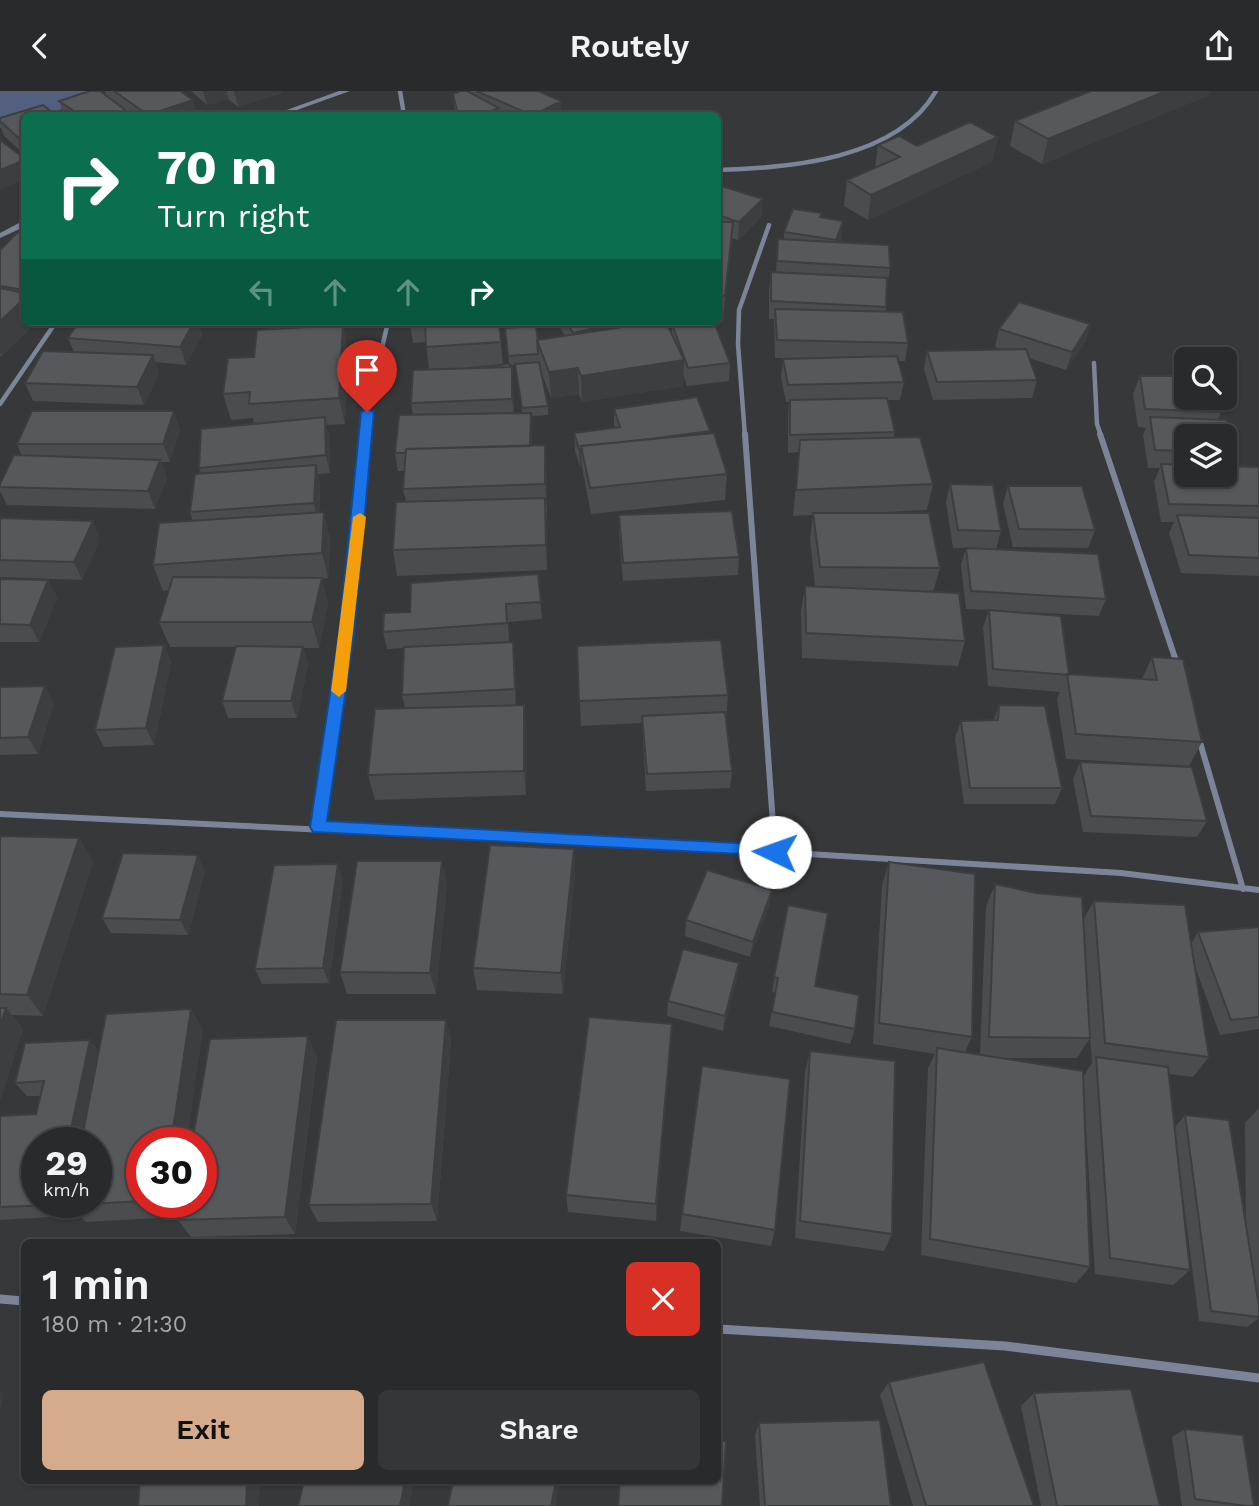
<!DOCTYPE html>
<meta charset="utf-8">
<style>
:root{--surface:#292a2c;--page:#353638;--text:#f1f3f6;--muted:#a5a7a9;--line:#454648;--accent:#d6ab8b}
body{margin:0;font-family:"Work Sans",sans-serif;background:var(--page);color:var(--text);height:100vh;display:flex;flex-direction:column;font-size:26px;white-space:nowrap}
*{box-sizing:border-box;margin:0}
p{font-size:23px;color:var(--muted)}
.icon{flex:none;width:38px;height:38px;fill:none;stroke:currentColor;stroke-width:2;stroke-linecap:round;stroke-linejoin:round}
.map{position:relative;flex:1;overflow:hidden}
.side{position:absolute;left:21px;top:1148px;width:700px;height:245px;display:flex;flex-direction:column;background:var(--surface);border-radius:10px;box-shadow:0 2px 5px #0004,0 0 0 2px var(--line)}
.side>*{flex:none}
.guide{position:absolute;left:21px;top:21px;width:700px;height:214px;border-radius:10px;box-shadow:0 2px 5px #0004,0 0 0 2px var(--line);background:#0b6e4f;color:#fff;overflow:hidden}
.tools{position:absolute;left:1174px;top:256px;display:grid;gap:14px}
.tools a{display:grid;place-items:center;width:63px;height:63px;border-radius:10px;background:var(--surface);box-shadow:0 2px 5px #0004,0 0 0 2px var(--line);font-size:35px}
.speed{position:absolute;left:21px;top:1036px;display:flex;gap:14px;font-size:35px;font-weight:700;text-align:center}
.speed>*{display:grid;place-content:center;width:91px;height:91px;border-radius:50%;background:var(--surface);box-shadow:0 2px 5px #0004,0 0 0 2px var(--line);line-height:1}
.speed small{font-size:18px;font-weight:400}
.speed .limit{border:10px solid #d22;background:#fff;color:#111}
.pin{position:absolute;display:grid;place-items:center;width:60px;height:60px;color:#fff;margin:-72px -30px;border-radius:50% 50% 50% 0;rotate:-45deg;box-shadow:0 0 7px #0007}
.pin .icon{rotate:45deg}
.me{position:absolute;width:77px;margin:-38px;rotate:273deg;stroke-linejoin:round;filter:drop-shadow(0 0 5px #0008)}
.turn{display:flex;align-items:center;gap:24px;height:147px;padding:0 21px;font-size:32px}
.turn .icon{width:91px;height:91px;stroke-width:2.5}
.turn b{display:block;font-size:49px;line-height:60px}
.lanes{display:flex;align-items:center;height:66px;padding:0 21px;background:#0003;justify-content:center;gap:35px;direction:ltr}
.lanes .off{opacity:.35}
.round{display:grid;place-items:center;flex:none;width:74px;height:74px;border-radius:10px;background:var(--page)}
.head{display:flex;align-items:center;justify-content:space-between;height:119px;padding:0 21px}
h1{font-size:42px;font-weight:600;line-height:52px}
.button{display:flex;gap:14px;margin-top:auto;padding:14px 21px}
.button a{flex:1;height:80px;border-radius:10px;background:var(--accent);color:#111;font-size:28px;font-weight:600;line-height:80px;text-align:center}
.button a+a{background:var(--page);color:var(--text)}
header{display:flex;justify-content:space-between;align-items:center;height:91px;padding:0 21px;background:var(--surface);font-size:32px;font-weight:600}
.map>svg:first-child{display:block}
.green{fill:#525f7e}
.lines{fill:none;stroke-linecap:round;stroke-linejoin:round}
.minor-far2{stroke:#7c8499;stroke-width:4.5}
.minor-far1{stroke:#7c8499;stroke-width:6}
.minor{stroke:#7c8499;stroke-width:9}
.tertiary{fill:#7c8499;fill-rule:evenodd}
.wall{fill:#4b4c4e;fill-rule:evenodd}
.shaded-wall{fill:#3d3e40}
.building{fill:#57585b;stroke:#3d3e40;stroke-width:2}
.route{fill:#1a73e8;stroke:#114b97;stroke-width:2}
.slow{fill:#f59e0b}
</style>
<header><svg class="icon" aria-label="back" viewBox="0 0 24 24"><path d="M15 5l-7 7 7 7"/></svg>Routely<svg class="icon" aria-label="share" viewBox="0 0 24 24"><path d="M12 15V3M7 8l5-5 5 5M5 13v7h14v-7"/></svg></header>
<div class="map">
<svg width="1259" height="1415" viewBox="0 0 1259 1415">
<rect width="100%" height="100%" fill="#37383a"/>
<!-- green -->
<path class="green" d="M0 0H93L100 7 42 24H24V30L0 37Z"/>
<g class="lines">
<!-- minor-far2 -->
<path class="minor-far2" d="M400 0 404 24
M718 79C788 77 897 69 936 0
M1094 272 1097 333 1101 345
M0 313 56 231
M365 345 367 321 388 231
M745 345 738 253 739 219 769 134"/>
<!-- minor-far1 -->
<path class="minor-far1" d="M745 343 775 761
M1100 343 1178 576
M1199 648 1243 798
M0 723 775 761 1121 782 1259 799
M319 736 361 417 366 343"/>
<!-- minor -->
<path class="minor" d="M0 1208 24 1210
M718 1238 1005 1255 1259 1287"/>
<!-- tertiary -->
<path class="tertiary" d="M339 0H350L283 24H273Z
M21 131H24V136L0 147V142Z"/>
</g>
<!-- wall -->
<path class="wall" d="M105 0H180L197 24H64L59 10 106 5Z
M191 0H282V2L238 16 228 8 207 14Z
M457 0H538L562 24H455L453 3 457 1Z
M1091 0H1210L1209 4 1042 73 1010 55 1015 30Z
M24 24V63L4 45 0 35V27Z
M998 46 992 71 868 129 844 115 847 89 875 77 878 54 917 55Z
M718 94 763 108 761 126 738 149 732 147 723 231 718 230Z
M821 126 841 147 840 151 890 177 887 195 886 221 908 252 905 270H898L904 291 900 309H888L895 341 894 347 933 393 927 419 865 422 940 477 933 501 965 550 958 575 802 567 801 520 805 495H815L810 448 813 424 793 425 799 361 788 362V327L789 311H786L781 286 783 268 799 267H775L774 228H769V198L771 181H776L778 148H784V141Z
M24 142V231L2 265H0V159Z
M79 231H198L202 244 186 274 155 271 159 282 144 314 33 310 25 292 74 261 68 247Z
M231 231H346L344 236H343L348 260 345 333 326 334 329 344 330 382 318 383 320 392 319 421 330 446 328 487 322 488 328 512 319 557H303L308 573 297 627H228L222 610 235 556H170L159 531 169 499 163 500 153 474 193 430 190 421 201 382 199 377 254 333 253 327 231 329 223 303 254 266 309 236 232 235Z
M410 231H499L503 274 509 273 505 237 538 249 565 245 557 231H666L672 243V233L730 272 729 290 687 295 683 284V295L582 311 579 303 551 307 541 281 548 315V324L531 325 532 354 547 380V479L397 485 393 459 406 411 403 398 405 380H398L395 362 413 324 411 312 429 279 426 251 413 252ZM510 274H515L522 322H514L513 294 512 276H510Z
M1090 233 1085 251 1066 279 1029 267 1037 289 1032 307 933 309 924 278 927 260 1003 259 995 256 999 238Z
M1140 285 1221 321 1218 329 1237 362 1231 375 1259 376V485L1181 482 1169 442 1174 431H1161L1154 391 1160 377H1148L1143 344 1146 337 1138 336 1133 303ZM1186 345H1225V383H1186Z
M614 318 710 342 727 383 725 409 591 423 582 376H580L575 360 574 342 614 337Z
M180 338 170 371H161L167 387 155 418 7 414 0 400V393L22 365 17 353Z
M950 393 1001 440 996 458 1106 508 1099 525 1007 520 1069 584 1142 588 1152 566 1202 651 1189 675 1066 668 1057 608 1060 601 988 595 983 536 989 519 966 518 961 474 966 457H953L946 411Z
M1008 395 1095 439 1088 457 1013 456 1003 413Z
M619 424 739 466 738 484 623 490 619 442Z
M0 427 100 448 82 489 0 486Z
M538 483 542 528 508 531 509 550 440 555 513 551 516 614 527 638 526 704 375 709 368 684 405 617 402 604 404 557 387 558 383 541 410 521Z
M0 488 48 489 57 507 39 551H0Z
M164 554 171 572 154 654 104 656 95 639Z
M577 555 728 604 726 629 732 680 730 697 646 700 642 632 581 635Z
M0 596 54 612 38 663 0 664Z
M999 614 1062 697 1055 713H964L955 647 961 630 994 629Z
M1080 671 1207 730 1197 746 1083 741 1073 688Z
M0 745 79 747 93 771 43 925 12 924 23 938 0 1009Z
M574 758 575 781 563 903 477 899 473 877Z
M889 771 972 946 965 961 980 963 986 816 995 793 1083 829 1094 810 1191 853 1198 841 1259 836V938L1220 944 1194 873 1209 966 1193 986 1169 983 1175 1036 1185 1024 1246 1135 1245 1032 1259 1017V1208H1258L1259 1227 1247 1236 1199 1230 1180 1083 1190 1179 1173 1194 1095 1183 1083 990 1090 1176 1076 1192 921 1164 928 977 935 963 873 953 882 794ZM1090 947 1092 972 1083 986 1003 967H1077Z
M205 780 188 844 111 842 102 827Z
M343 789 329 892 262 893 255 878Z
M447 793 436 903H347L340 881Z
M772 799 769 815 750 866 685 845 686 829Z
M788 814 815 895 855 938 850 953 769 935 775 902 772 901Z
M737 887 723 940 667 925 668 910Z
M191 918 203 939 142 1052V1111H179L176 1126 86 1131 69 1114 67 1125 0 1129V1025L36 1023 41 1005H27L15 992 99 961Z
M446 929 451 950 437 1130 318 1131 309 1114Z
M672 933 656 1130 568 1121 566 1104Z
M810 960 892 1143 884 1160 795 1147 805 981Z
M317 966 295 1143 191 1146 178 1129Z
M682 1123 775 1139 771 1155 680 1140Z
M889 1291 1034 1415H913L880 1304Z
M1034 1302 1160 1415H1041L1021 1315Z
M759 1332 891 1415H760L755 1344Z
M1185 1338 1254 1415H1182L1172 1346Z"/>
<!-- shaded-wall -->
<path class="shaded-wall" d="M203 0H227L228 8 207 14Z
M234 0H282V2L238 16Z
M1166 0H1210L1209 4 1042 73 1048 48Z
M193 9 197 24H149Z
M561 10 562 24H534Z
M499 17V24H481Z
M998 46 992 71 868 129 871 104Z
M24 69V89L0 99V79Z
M763 108 761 126 738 149 739 131Z
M843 130 841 147 834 167 836 149Z
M733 131 731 157 723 231 725 205Z
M24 208V231H38L2 265 0 262V230Z
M194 231H198L202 244 186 274 180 256Z
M622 231H663L574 260 573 242Z
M1090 233 1085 251 1066 279 1072 261Z
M343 234 348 260 345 333 339 307Z
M153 264 159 282 144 314 137 296Z
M684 269 683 295 582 311 581 285Z
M512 276 513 294 514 326 512 308Z
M578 277 579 303 551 307 549 281Z
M174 320 180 338 170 371 163 353Z
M531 322 532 339 531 378 530 360Z
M325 326 329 344 330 382 326 364Z
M710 340 709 358H582Z
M545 354 547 380V419L545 393Z
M579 358H581L582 376H580Z
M160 369 167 387 155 418 148 400Z
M316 374 320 392 318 430 314 412Z
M545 407 547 433V479L546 454Z
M324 421 330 446 328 487 322 462Z
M93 430 100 448 82 489 74 471Z
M322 487 328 512 319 557 312 531Z
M48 489 57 507 39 551 30 534Z
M513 551 515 568 516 615 515 598Z
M164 554 171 572 154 654 146 637Z
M303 556 308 573 297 627 291 610Z
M45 595 54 612 38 663 28 646Z
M524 614 527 638 526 704 524 680Z
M79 747 93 771 43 925 27 904Z
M574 758 575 781 563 903 561 882Z
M198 764 205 780 188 844 180 829Z
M442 770 447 793 436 903 430 882Z
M338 773 343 789 329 892 323 877Z
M772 799 769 815 750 866 753 851Z
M739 872 737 887 723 940 725 925Z
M6 917 23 938 0 1009V935Z
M191 918 203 939 187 1052H171Z
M446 929 451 950 437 1130 431 1113Z
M672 933 670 954 656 1130V1113Z
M308 945 317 966 295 1143 285 1126Z
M90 949 101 963 82 1052H68Z
M56 1111H70L67 1125 55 1114Z
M165 1111H179L176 1126Z
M0 1300 4 1302 0 1321Z
M247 1390H260L259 1415H246Z
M405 1390H414L410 1415H400Z
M556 1390H560L556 1415H551Z"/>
<!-- building -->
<path class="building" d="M90 0H100L132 24H80L59 10Z
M114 0H180L193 9 148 24Z
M460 0H467L499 17 481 24H458L453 3Z
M476 0H538L561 10 534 24H532Z
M1091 0H1166L1048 48 1015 30Z
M43 14 55 24H24V52L0 30V27Z
M970 31 998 46 871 104 847 89 900 66 878 54 899 45 917 55Z
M0 49 24 67V69L0 79Z
M718 94 763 108 739 131 718 124Z
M793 118 822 122 820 126 843 130 836 149 784 141Z
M718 131H733L725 205 718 204Z
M18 141 24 142V199L0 195V159Z
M778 148 889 154 890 177 777 170Z
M771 181 887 187 886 216 771 210Z
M0 197 24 202V208L0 230Z
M1019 211 1090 233 1072 261 999 238Z
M775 218 903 221 908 252 777 249Z
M79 231H194L180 256 68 247Z
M425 231H499L501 251 426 256Z
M566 231H622L573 242Z
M656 231H666L684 269 581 285 578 277 549 281 537 249Z
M690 231H714L730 272 688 277 672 233Z
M343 234 339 307 249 313 250 301 223 303 228 267 254 266 257 239Z
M536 235 538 251 537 249 538 263 508 265 505 237Z
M1026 258 1037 289 937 291 927 260Z
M43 260 153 264 137 296 25 292Z
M897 265 904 291 788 294 783 268Z
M539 271 548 315 522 317 515 273Z
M510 273V276L469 277Z
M512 276V308L411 312 413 279Z
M1140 285H1186V306H1216L1221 321 1145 318Z
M697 306 710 340 650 348 581 355 582 358H579L574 342 620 336 614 318Z
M887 307 895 341 790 344V309Z
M32 320H174L163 353H17Z
M531 322 530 355 406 358V362H395L399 324Z
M325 326 326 364 199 377 201 338Z
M1150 326 1226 329 1237 362 1225 361V345H1186V360L1155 359Z
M714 342 727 383 590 397 581 355Z
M920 346 933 393 796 399 800 349Z
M545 354V393L403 398 406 358Z
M14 364 160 369 148 400 0 396V393Z
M1161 373 1186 374V383H1225V375L1259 376V415L1169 413Z
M316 374 314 412 190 421 195 383Z
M950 393 993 394 1001 440 958 439Z
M1008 395H1082L1095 439 1019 438Z
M545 407 546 454 393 459 396 411Z
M732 420 739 466 623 472 619 424Z
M324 421 322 462 153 474 159 432Z
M813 422H929L940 477 820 476Z
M1177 424 1259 427V467L1189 464Z
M0 427 93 430 74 471 0 469Z
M966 457 1098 463 1106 508 971 500Z
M538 483 541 511 506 513 507 532 383 541 384 522 410 521 411 492Z
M173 486 322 487 312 531H159Z
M0 488 48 489 30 534 0 533Z
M805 495 959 502 965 550 806 542Z
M989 519 1061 525 1069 584 993 578Z
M721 549 728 604 579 610 577 555Z
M513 551 515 598 402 604 404 556Z
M164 554 146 637 95 639 115 556Z
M236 555 303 556 291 610H222Z
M1152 566 1183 568 1202 651 1076 643 1067 583 1157 589Z
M45 595 28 646 0 647V596Z
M524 614V680L368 684 375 618Z
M999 614 1045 615 1062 697H970L961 630 998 629Z
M725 621 732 680 647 683 642 625Z
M1080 671 1192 676 1207 730 1091 725Z
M0 745 79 747 27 904 0 903Z
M490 754 574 758 561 882 473 877Z
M123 762 198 764 180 829 102 827Z
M357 770H442L430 882 340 881Z
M889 771 975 783 972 946 879 932Z
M338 773 323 877 255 878 274 774Z
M707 779 772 799 753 851 686 829Z
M995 793 1036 802 1082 806 1090 947 989 946Z
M1094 810 1185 814 1209 966 1105 952Z
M788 814 828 822 815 895 859 904 855 938 772 921 778 887 774 886Z
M1259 836V926L1231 929 1198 841Z
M683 858 739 872 725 925 668 910Z
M0 917H6L0 935Z
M191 918 171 1052H142V1110L69 1114 70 1111H96V1052H81L106 923Z
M589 926 672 933 656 1113 566 1104Z
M336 929H446L431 1113 309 1114Z
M308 945 285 1126 178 1129 181 1111H201V1052H192L210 948Z
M90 949 68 1052H37V1111H56L55 1114 0 1116V1025L36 1023 44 990 15 992 25 952Z
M937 957 1083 980 1090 1176 930 1148Z
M810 960 895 970 892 1143 800 1130Z
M1096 966 1168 976 1190 1179 1110 1167Z
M702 975 790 988 775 1139 682 1123Z
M1185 1024 1229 1029 1259 1215V1226L1211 1220Z
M984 1271 1034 1415H926L889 1291Z
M1131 1298 1160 1415H1057L1034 1302Z
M880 1329 891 1415H765L759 1332Z
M1185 1338 1243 1344 1254 1415H1246L1195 1408Z
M718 1349 726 1350 722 1415H618L620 1390H718Z
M140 1390H247L246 1415H138Z
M304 1390H405L400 1415H298Z
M453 1390H556L551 1415H448Z"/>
<!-- route -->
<path class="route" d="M367 318 374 321 354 543 327 730 775 754 783 761 781 765 313 741 310 736 339 543 361 321Z"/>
<!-- slow -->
<path class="slow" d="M360 422 366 426 346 600 339 606 331 600 353 426Z"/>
</svg>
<div class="tools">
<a><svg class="icon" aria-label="search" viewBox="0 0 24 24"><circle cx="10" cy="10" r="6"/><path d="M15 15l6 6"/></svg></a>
<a><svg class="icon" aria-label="layers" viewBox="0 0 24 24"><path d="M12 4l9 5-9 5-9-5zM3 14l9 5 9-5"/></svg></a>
</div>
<div class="speed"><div>29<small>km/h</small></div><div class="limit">30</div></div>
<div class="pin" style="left:367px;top:321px;background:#d93025"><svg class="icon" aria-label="arrive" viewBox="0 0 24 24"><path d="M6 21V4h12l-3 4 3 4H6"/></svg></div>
<svg class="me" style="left:775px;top:761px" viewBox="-20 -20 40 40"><circle r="19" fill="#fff"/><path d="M0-13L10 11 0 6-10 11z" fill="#1a73e8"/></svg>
<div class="guide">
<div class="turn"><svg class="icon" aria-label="right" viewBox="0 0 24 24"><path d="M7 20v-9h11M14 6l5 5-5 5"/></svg><div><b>70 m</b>Turn right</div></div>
<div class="lanes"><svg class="icon off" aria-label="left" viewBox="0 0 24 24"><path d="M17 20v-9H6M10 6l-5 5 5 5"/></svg><svg class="icon off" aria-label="ahead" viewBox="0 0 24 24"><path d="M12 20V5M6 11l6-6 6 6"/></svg><svg class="icon off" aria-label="ahead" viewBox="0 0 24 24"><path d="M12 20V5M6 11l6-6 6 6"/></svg><svg class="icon" aria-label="right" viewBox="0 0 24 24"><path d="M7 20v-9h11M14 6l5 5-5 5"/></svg></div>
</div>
<section class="side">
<div class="head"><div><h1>1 min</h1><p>180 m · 21:30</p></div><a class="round" style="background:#d93025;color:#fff"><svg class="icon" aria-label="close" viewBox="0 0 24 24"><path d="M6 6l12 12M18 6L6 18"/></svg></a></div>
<div class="button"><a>Exit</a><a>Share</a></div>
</section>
</div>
